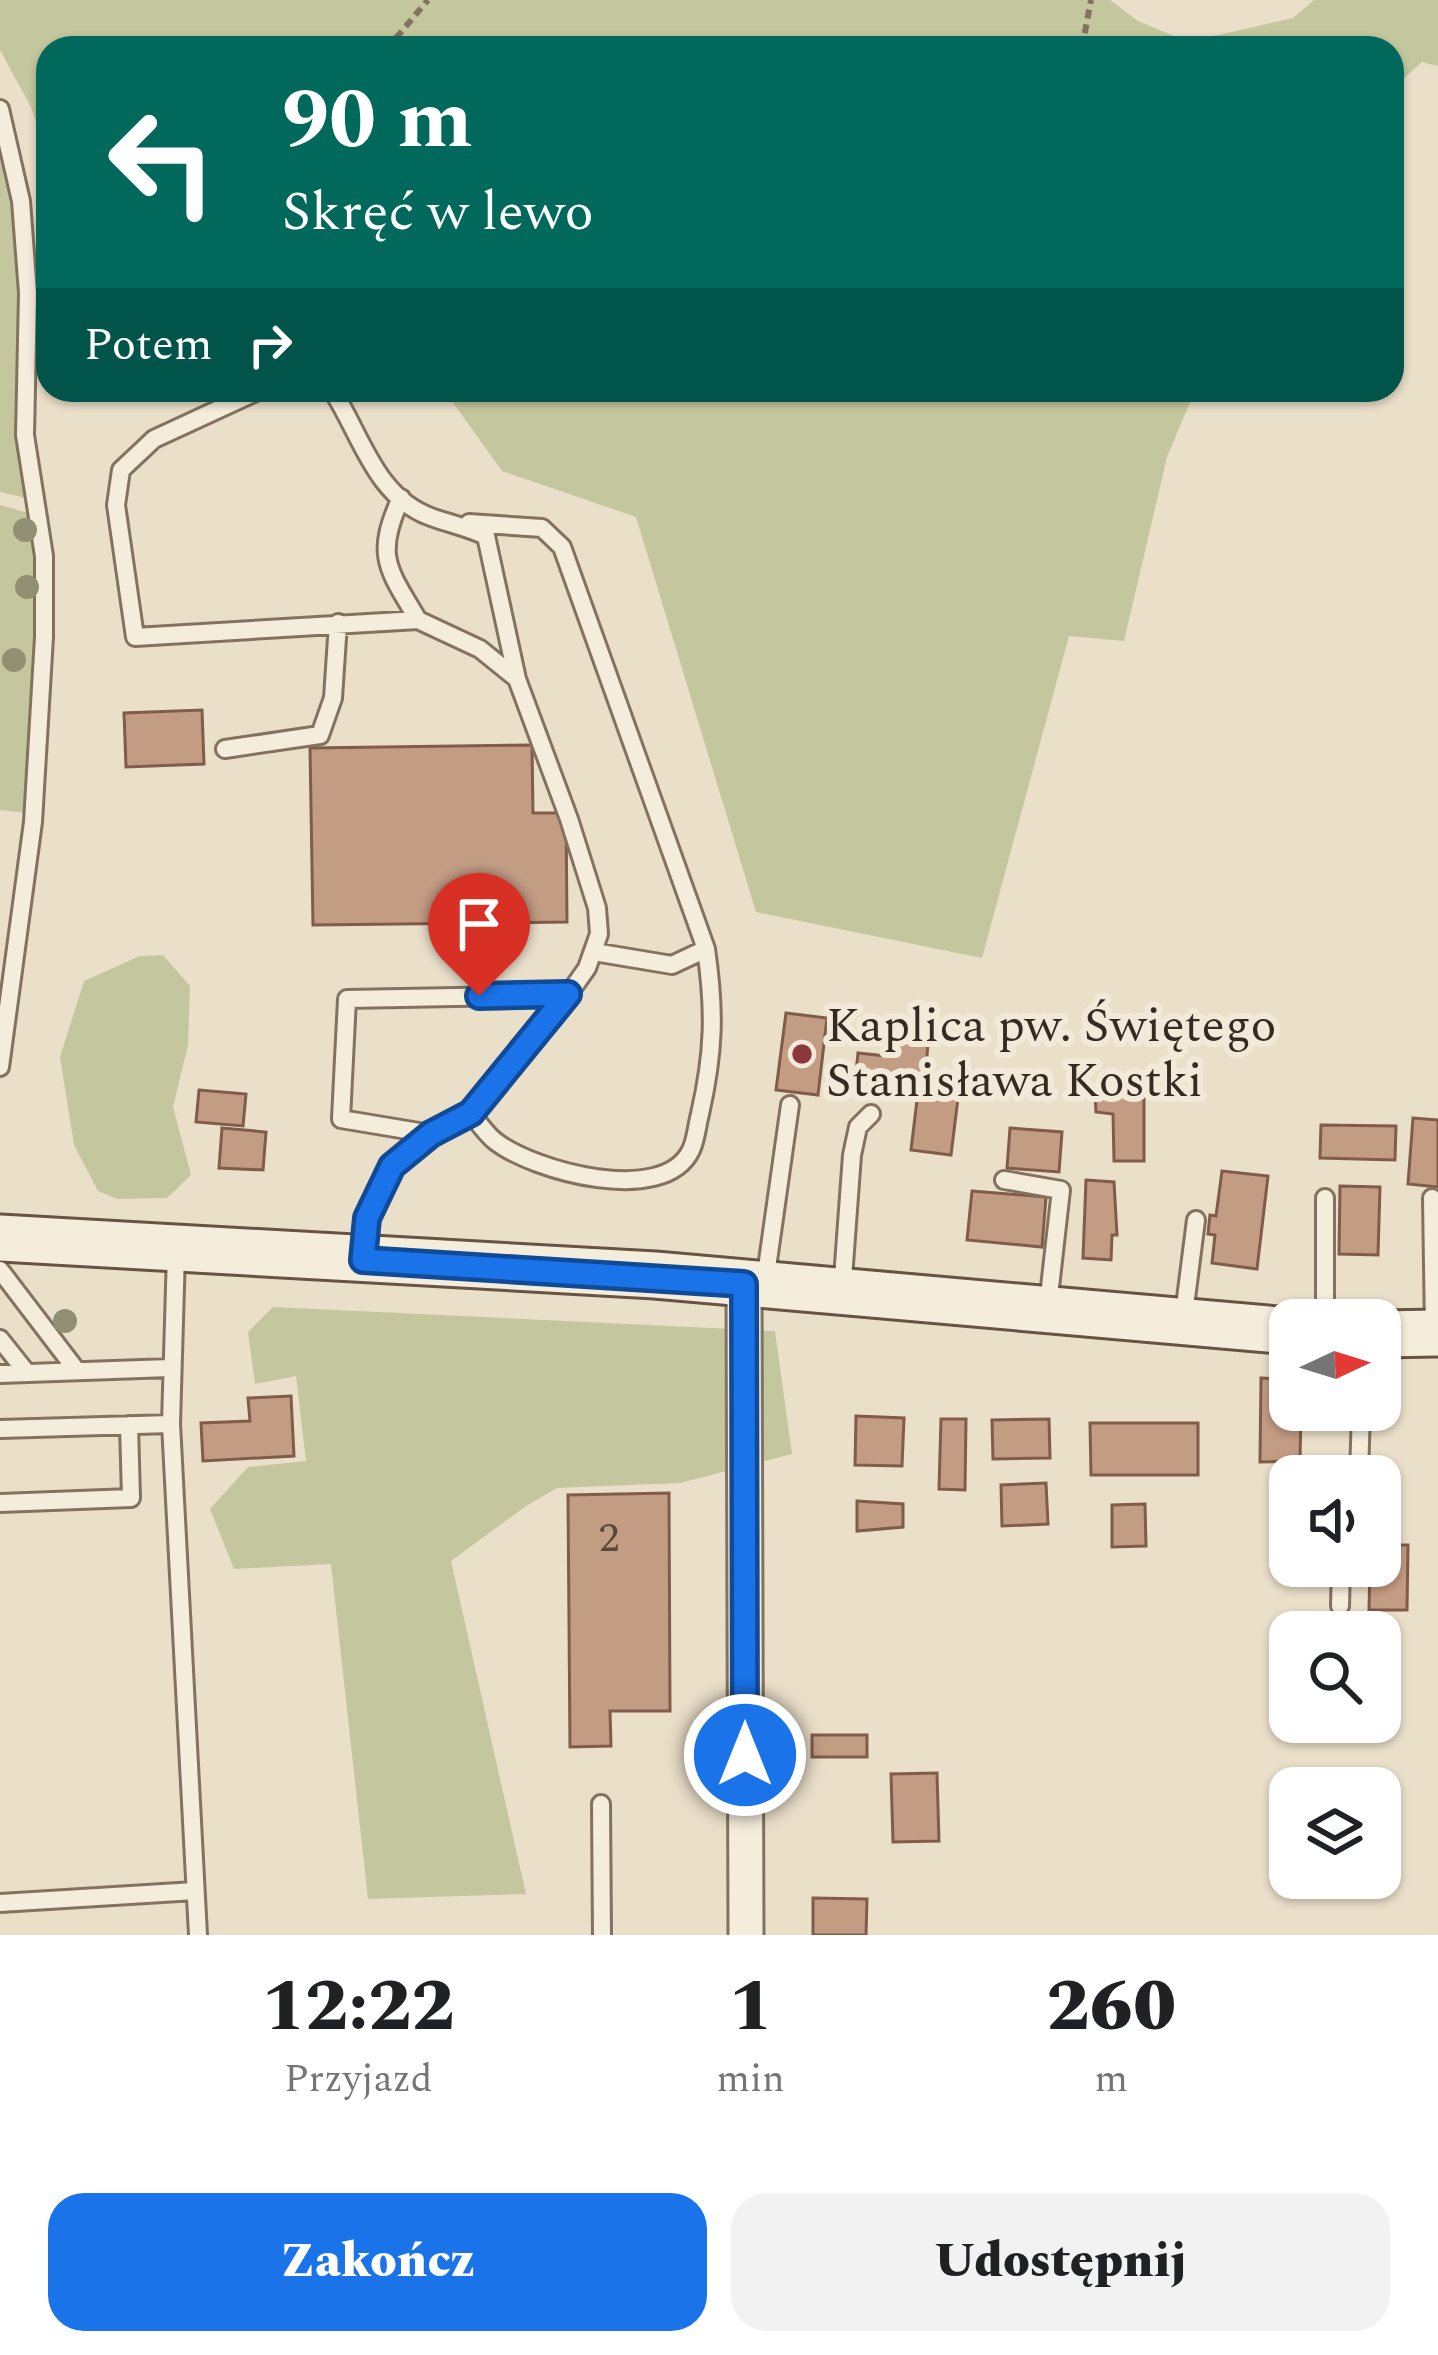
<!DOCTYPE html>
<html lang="pl">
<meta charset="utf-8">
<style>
:root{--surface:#fff;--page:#f2f2f2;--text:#202124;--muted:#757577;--accent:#1a73e8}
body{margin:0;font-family:Spectral,serif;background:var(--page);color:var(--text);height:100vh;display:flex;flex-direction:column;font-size:45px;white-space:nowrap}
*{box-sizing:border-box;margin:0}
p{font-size:39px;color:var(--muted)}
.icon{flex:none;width:66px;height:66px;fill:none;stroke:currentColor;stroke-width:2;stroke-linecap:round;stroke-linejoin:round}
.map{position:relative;height:1935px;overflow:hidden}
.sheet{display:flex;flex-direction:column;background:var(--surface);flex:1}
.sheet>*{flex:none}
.banner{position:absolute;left:36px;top:36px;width:1368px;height:366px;border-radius:36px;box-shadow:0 3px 9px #0004;background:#00695c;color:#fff;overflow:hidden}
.needle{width:78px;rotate:86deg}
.tools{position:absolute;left:1269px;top:1299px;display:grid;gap:24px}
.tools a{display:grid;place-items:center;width:132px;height:132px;border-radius:24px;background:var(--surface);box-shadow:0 3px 9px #0004;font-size:60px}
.pin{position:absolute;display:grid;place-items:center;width:102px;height:102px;color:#fff;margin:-123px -51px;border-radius:50% 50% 50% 0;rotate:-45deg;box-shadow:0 0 12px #0007}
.pin .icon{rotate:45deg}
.me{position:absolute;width:132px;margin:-66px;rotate:0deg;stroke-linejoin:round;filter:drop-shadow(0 0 9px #0008)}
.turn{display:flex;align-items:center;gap:42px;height:252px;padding:0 48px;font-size:54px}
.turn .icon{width:156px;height:156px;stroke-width:2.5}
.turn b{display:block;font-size:84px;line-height:102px}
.then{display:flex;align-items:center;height:114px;padding:0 48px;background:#0003;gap:24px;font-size:45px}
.eta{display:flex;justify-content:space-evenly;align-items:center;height:204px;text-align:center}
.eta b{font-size:72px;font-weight:800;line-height:84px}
.cta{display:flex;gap:24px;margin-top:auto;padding:24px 48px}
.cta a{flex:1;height:138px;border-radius:36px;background:var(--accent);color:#fff;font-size:48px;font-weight:800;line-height:138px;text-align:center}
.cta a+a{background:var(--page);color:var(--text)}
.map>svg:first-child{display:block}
.green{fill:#c4c79e}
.building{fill:#c39c84;stroke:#805c49;stroke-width:3}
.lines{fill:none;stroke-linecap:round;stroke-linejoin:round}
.lane-casing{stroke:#847260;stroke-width:22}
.street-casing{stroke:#847260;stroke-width:39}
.secondary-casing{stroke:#665343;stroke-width:51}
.path{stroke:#847260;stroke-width:6;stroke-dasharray:9 6;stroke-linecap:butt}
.lane{stroke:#f5eddc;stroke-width:16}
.street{stroke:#f5eddc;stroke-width:33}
.secondary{stroke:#f5eddc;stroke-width:45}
.tree{fill:#919072}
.route-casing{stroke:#114b97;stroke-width:30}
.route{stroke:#1a73e8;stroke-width:21}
.poi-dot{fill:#8c373b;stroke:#f2e9d8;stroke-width:4.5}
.labels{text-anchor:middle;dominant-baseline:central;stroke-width:12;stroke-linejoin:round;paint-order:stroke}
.number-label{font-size:42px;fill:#59473a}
.poi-label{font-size:48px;fill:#362b22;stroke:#f2e9d8;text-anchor:start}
</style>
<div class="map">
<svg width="1438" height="1935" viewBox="0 0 1438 1935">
<rect width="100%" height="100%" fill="#eadfc9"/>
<!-- green -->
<path class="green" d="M0 0H1110L1138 21 1188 42 1293 18 1314 0H1438V66L1422 62 1392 89V48H48V155L31 107 0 50Z
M0 131 15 192 30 499 0 492Z
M444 390H1195L1167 457 1124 641 1069 636 982 958 756 912 636 517 502 471Z
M0 505 32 514C45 612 35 715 27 813L0 810Z
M163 955 190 986 188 1045 173 1107 191 1175 167 1198 117 1199 98 1191 74 1145 60 1057 84 981 140 956Z
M273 1307 775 1331 792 1454 680 1483 557 1488 526 1506 451 1561 526 1894 368 1899 331 1564 234 1569 210 1509 248 1467 306 1461 296 1376 255 1384 248 1332Z"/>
<!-- building -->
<path class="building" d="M202 710 204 764 126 767 124 713Z
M532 745 533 813H566L567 922 313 925 310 748Z
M786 1013 827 1018 818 1095 776 1090Z
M888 1039 928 1044 925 1078 960 1082 951 1155 911 1150 917 1100 854 1092 858 1053 886 1056Z
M199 1090 246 1094 243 1126 196 1122Z
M1095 1095 1144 1096V1161H1114L1113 1114 1096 1112Z
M1413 1118 1438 1120V1187L1408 1184Z
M1321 1125 1396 1126 1395 1160 1320 1158Z
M222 1128 266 1132 263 1170 219 1168Z
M1010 1128 1062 1132 1059 1172 1007 1168Z
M1222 1171 1268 1176 1257 1269 1212 1263 1215 1235 1208 1234 1210 1215 1216 1216Z
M1086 1180 1114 1182 1117 1235H1112L1111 1260 1083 1258Z
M1340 1186 1380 1187 1378 1255 1339 1254Z
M972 1191 1046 1197 1042 1247 967 1240Z
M1261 1378 1290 1379V1410H1301L1300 1461 1260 1462Z
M291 1396 294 1456 203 1461 201 1423 250 1421 248 1398Z
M856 1416 904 1418 902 1466 855 1465Z
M941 1419H966L965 1490 939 1489Z
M1049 1419 1050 1458 993 1459 992 1420Z
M1090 1423H1198V1475H1091Z
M1046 1483 1048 1524 1002 1526 1001 1485Z
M669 1493 670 1711H610L611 1746 570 1747 568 1495Z
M857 1501 903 1504V1527L857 1531Z
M1145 1504 1146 1546 1112 1547V1505Z
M1380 1545H1408L1407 1610H1369L1370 1566H1380Z
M1333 1616 1347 1619 1351 1616 1359 1629H1374V1632H1310L1324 1629Z
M812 1735H867V1757H812Z
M937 1773 939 1841 893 1842 891 1774Z
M813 1898 867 1899 866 1935H813Z"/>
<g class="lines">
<!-- lane casing -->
<g class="lane-casing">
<path id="lane" d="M0 109 21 201 28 293 25 435 44 556V637L33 822 0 1067
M260 390 154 439 121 470 116 505 135 637 418 620 480 649 516 678
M332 390C361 434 375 497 431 517 450 524 467 527 486 536L517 679 569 819 597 908 599 934 587 968 568 995 471 1113 431 1134 392 1166 367 1218 363 1259
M401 498C374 556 388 569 418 620
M469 523 542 528 562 547 706 949C715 1011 714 1052 700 1114 697 1125 696 1140 691 1150 664 1207 533 1171 495 1141 486 1134 478 1122 471 1113
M225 749 320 735 333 698 338 623
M594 952 672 965 706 949
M431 1134 341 1119 347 999 568 995
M1004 1180 1061 1190 1048 1305
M1325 1198V1320
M1432 1198 1434 1329
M176 1253 171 1424 198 1935
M0 1270 77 1371
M765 1282 790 1105
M842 1292 852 1155 858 1127 871 1114
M1183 1322 1196 1220
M0 1339 27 1373
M0 1374 170 1368
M0 1429 171 1424
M1359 1476 1361 1410
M0 1503 131 1498 129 1425
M1340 1606 1341 1566
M601 1804 602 1935
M0 1903 195 1891"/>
</g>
<!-- street casing -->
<g class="street-casing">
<path id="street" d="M744 1284 746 1935"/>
</g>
<!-- secondary casing -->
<g class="secondary-casing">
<path id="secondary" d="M0 1238 655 1275 1290 1331
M1380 1334 1438 1333"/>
</g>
<!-- path -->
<path class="path" d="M396 38 428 0
M1082 48 1091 0"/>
<!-- lane -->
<use href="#lane" class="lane"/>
<!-- street -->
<use href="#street" class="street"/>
<!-- secondary -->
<use href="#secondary" class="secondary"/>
</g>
<!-- trees -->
<g class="tree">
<circle cx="25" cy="530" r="12"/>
<circle cx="27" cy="587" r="12"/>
<circle cx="14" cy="660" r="12"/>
<circle cx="65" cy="1321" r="12"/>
</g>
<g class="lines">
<!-- route casing -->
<g class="route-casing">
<path id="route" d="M479 996 568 994 471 1113 431 1134 392 1166 367 1218 363 1260 744 1284 745 1755"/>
</g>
<!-- route -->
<use href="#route" class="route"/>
</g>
<!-- markers -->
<circle class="poi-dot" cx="802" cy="1054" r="12"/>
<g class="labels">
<!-- number labels -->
<g class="number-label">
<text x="609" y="1538">2</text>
</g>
<!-- poi labels -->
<g class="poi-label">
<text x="826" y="1026">Kaplica pw. Świętego<tspan x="826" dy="55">Stanisława Kostki</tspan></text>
</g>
</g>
</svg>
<div class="tools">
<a><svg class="needle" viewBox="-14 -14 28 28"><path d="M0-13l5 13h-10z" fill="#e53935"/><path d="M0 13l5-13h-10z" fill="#757577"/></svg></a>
<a><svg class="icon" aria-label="sound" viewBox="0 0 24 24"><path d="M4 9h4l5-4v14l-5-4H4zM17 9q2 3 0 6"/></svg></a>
<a><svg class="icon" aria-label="search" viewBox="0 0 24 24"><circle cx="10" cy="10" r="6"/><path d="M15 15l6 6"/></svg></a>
<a><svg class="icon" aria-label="layers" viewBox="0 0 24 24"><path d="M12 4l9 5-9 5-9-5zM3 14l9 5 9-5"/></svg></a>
</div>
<div class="pin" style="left:479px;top:996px;background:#d93025"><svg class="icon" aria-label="arrive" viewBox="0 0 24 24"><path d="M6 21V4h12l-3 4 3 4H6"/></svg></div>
<svg class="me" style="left:745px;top:1755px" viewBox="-20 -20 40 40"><circle r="17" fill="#1a73e8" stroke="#fff" stroke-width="3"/><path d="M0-11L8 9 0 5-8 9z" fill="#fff"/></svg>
<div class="banner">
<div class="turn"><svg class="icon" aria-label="left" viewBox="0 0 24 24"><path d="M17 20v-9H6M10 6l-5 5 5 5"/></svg><div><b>90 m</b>Skręć w lewo</div></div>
<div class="then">Potem<svg class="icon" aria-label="right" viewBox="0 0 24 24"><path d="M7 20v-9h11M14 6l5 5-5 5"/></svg></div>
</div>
</div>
<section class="sheet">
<div class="eta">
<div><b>12:22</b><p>Przyjazd</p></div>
<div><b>1</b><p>min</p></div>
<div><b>260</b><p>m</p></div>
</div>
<div class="cta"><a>Zakończ</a><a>Udostępnij</a></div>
</section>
